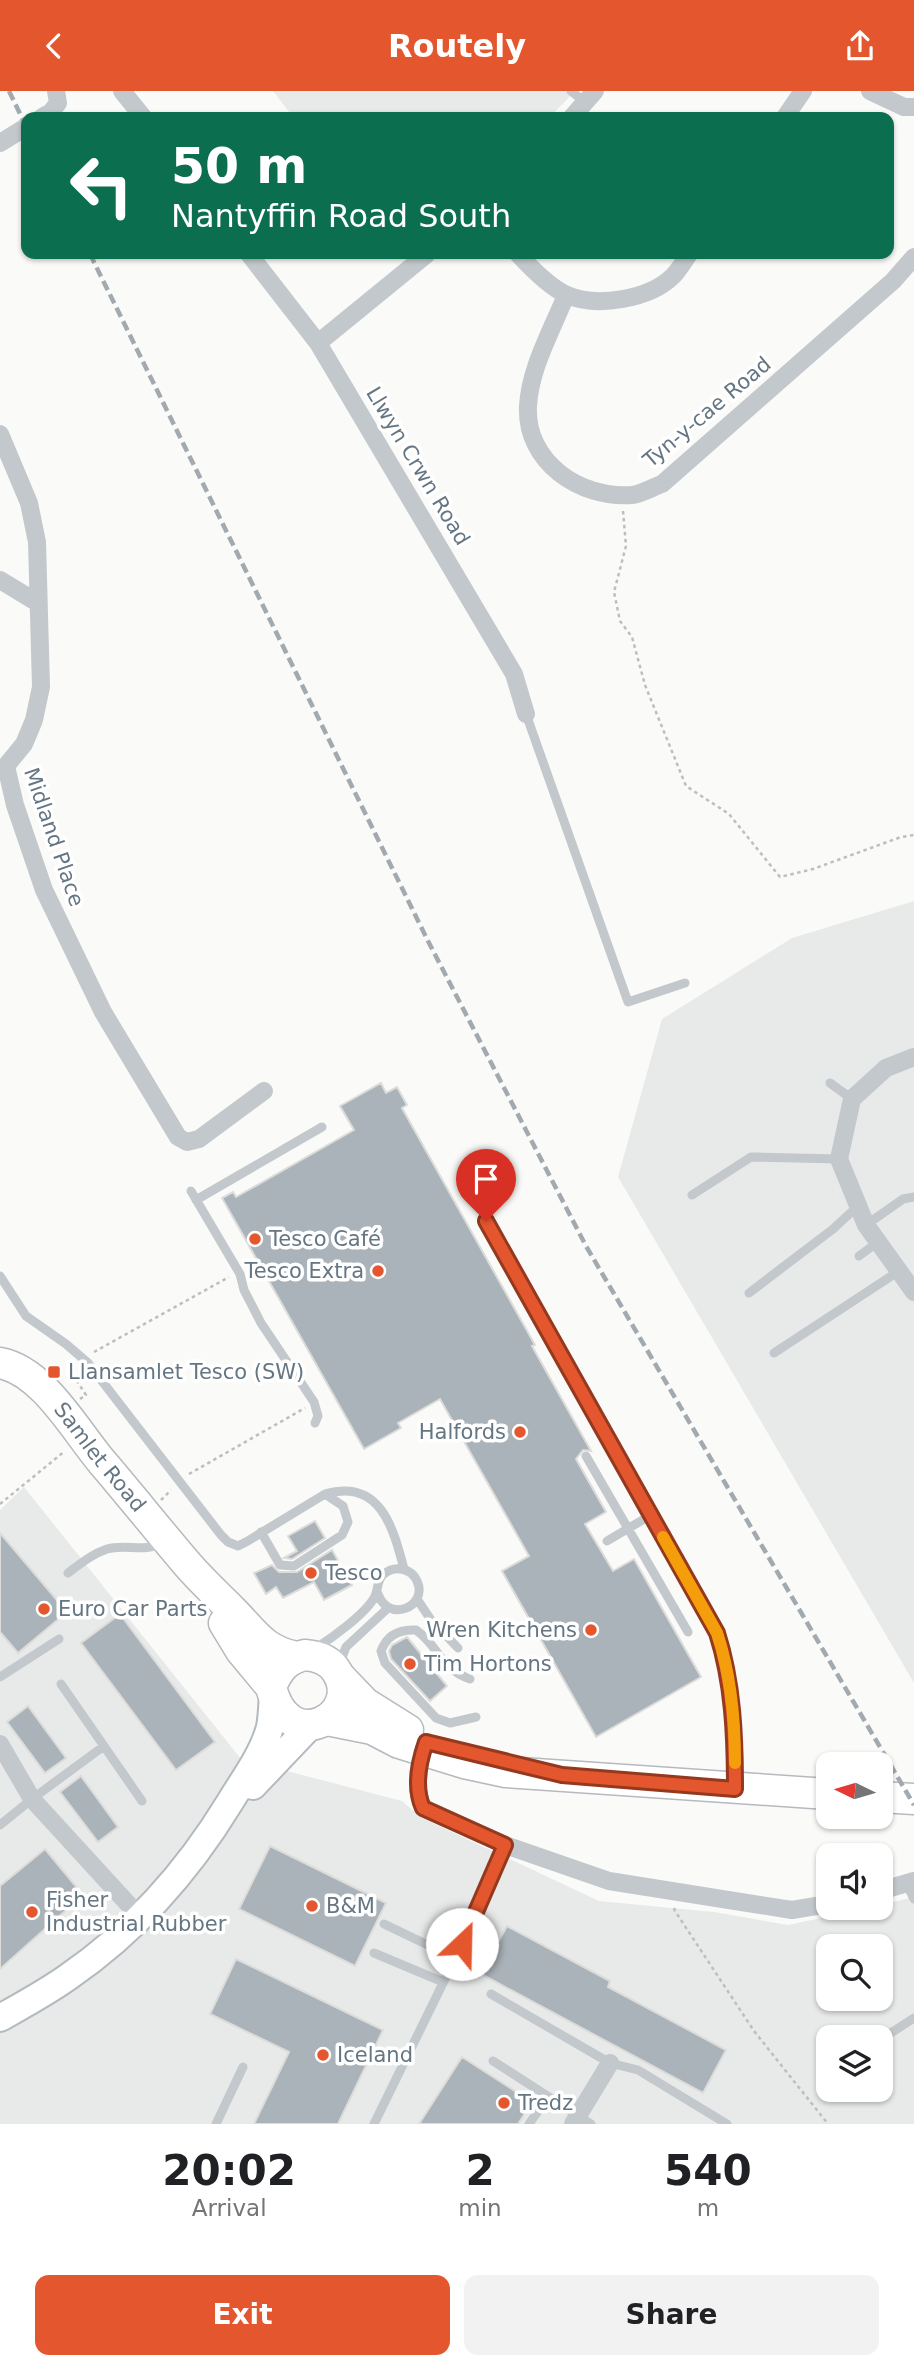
<!DOCTYPE html>
<meta charset="utf-8">
<style>
:root{--surface:#fff;--page:#f2f2f2;--text:#202124;--muted:#757577;--accent:#e4572e}
body{margin:0;font-family:"DejaVu Sans",sans-serif;background:var(--page);color:var(--text);height:100vh;display:flex;flex-direction:column;font-size:26px;white-space:nowrap}
*{box-sizing:border-box;margin:0}
p{font-size:23px;color:var(--muted)}
.icon{flex:none;width:38px;height:38px;fill:none;stroke:currentColor;stroke-width:2;stroke-linecap:round;stroke-linejoin:round}
.map{position:relative;height:2033px;overflow:hidden}
.details{display:flex;flex-direction:column;background:var(--surface);flex:1}
.details>*{flex:none}
.top-card{position:absolute;left:21px;top:21px;width:873px;height:147px;border-radius:14px;box-shadow:0 2px 5px #0004;background:#0b6e4f;color:#fff;overflow:hidden}
.needle{width:46px;rotate:275deg}
.buttons{position:absolute;left:816px;top:1661px;display:grid;gap:14px}
.buttons a{display:grid;place-items:center;width:77px;height:77px;border-radius:14px;background:var(--surface);box-shadow:0 2px 5px #0004;font-size:35px}
.pin{position:absolute;display:grid;place-items:center;width:60px;height:60px;color:#fff;margin:-72px -30px;border-radius:50% 50% 50% 0;rotate:-45deg;box-shadow:0 0 7px #0007}
.pin .icon{rotate:45deg}
.me{position:absolute;width:77px;margin:-38px;rotate:24deg;stroke-linejoin:round;filter:drop-shadow(0 0 5px #0008)}
.turn{display:flex;align-items:center;gap:24px;height:147px;padding:0 35px;font-size:32px}
.turn .icon{width:91px;height:91px;stroke-width:2.5}
.turn b{display:block;font-size:49px;line-height:60px}
.eta{display:flex;justify-content:space-evenly;align-items:center;height:119px;text-align:center}
.eta b{font-size:42px;font-weight:700;line-height:49px}
.button{display:flex;gap:14px;margin-top:auto;padding:14px 35px}
.button a{flex:1;height:80px;border-radius:14px;background:var(--accent);color:#fff;font-size:28px;font-weight:700;line-height:80px;text-align:center}
.button a+a{background:var(--page);color:var(--text)}
header{display:flex;justify-content:space-between;align-items:center;height:91px;padding:0 35px;background:var(--accent);color:#fff;font-size:32px;font-weight:700}
.map>svg:first-child{display:block}
.built{fill:#e8e9e9;fill-rule:evenodd}
.building{fill:#aab3b9;stroke:#dcdcda;stroke-width:2}
.lines{fill:none;stroke-linecap:round;stroke-linejoin:round}
.secondary-casing{stroke:#b3babf;stroke-width:30}
.primary-casing{stroke:#b5babe;stroke-width:33}
.path{stroke:#bbbfc2;stroke-width:2.5;stroke-dasharray:3.5 3.5;stroke-linecap:butt}
.lane{stroke:#c3c8cc;stroke-width:9}
.street{stroke:#c3c8cc;stroke-width:18}
.secondary{stroke:#fff;stroke-width:26}
.primary{stroke:#fff;stroke-width:30}
.rail{stroke:#a2aab0;stroke-width:4.5;stroke-dasharray:10 5;stroke-linecap:butt}
.route-casing{stroke:#94391e;stroke-width:18}
.route{stroke:#e4572e;stroke-width:12}
.slow{stroke:#f59e0b;stroke-width:12}
.poi-dot{fill:#e4572e;stroke:#fff;stroke-width:2.5}
.labels{text-anchor:middle;dominant-baseline:central;stroke-width:7;stroke-linejoin:round;paint-order:stroke}
.street-label{font-size:21px;fill:#657683;stroke:#fff}
.poi-label{font-size:21px;fill:#657683;stroke:#fff;text-anchor:start}
</style>
<header><svg class="icon" aria-label="back" viewBox="0 0 24 24"><path d="M15 5l-7 7 7 7"/></svg>Routely<svg class="icon" aria-label="share" viewBox="0 0 24 24"><path d="M12 15V3M7 8l5-5 5 5M5 13v7h14v-7"/></svg></header>
<div class="map">
<svg width="914" height="2033" viewBox="0 0 914 2033">
<rect width="100%" height="100%" fill="#fafaf8"/>
<!-- built -->
<path class="built" d="M273 0H575L550 26H293Z
M914 810V1592L618 1086 662 928 792 847Z
M24 1396 241 1668 402 1710 420 1726 599 1810 714 1821 788 1834 868 1817 880 1816V1814L914 1806V2033H0V1419ZM828 1855H880V1908H828ZM828 1946H880V1998H828Z"/>
<!-- building -->
<path class="building" d="M381 992 386 1002 397 996 407 1014 402 1017 535 1254 532 1255 591 1360 583 1359 576 1368 606 1421 585 1433 613 1480 634 1468 701 1586 596 1646 502 1480 529 1465 440 1308 398 1332 401 1337 364 1358 222 1107 233 1101 236 1106 354 1039 340 1015Z
M315 1430 325 1447 292 1468 284 1467 297 1460 288 1445Z
M0 1442 67 1521 18 1562 0 1541Z
M332 1459 352 1494 324 1509 314 1491 283 1507 276 1496 266 1503 254 1482 272 1474 279 1481H297Z
M120 1523 215 1651 176 1679 81 1552Z
M407 1546 447 1595 430 1610 391 1568 389 1560 392 1554Z
M28 1615 66 1667 45 1682 7 1631Z
M81 1685 118 1736 98 1751 60 1701Z
M270 1755 386 1812 355 1875 239 1818Z
M45 1758 83 1804 0 1878V1795Z
M507 1835 610 1890 608 1896 726 1959 703 2002 481 1883Z
M236 1868 383 1939 338 2033H254L289 1961 210 1923Z
M462 1966 532 2011 518 2033H419Z"/>
<g class="lines">
<!-- secondary casing -->
<g class="secondary-casing">
<path id="secondary" d="M253 1695 311 1634
M0 1927C23 1914 47 1901 68 1886 135 1840 188 1780 230 1711 244 1688 263 1663 270 1636 272 1626 272 1615 273 1604"/>
</g>
<!-- primary casing -->
<g class="primary-casing">
<g id="primary">
<path id="s1" d="M0 1272C43 1280 75 1339 102 1371 131 1405 159 1440 188 1474 202 1490 218 1505 233 1520 255 1542 263 1559 296 1566"/>
<path d="M224 1532 241 1560 271 1596"/>
<path d="M305 1564C318 1565 330 1569 337 1581 364 1623 289 1668 271 1596 278 1579 286 1568 305 1564Z"/>
<path d="M341 1587 365 1612 408 1639"/>
<path d="M327 1629 372 1638 399 1652 464 1672 506 1681 828 1703"/>
<path d="M880 1706 914 1708"/>
</g>
</g>
<!-- path -->
<path class="path" d="M623 420 626 455 614 501 620 530 632 546 645 594 686 695 729 723 780 786 813 778 901 746 914 744
M94 1261 229 1186
M80 1308 86 1304 75 1287 81 1282
M189 1383 305 1317
M161 1409 171 1399
M0 1413 65 1360
M674 1817 675 1820 754 1940 828 2033"/>
<!-- lane -->
<path class="lane" d="M571 0 586 12
M526 623 628 911 685 892
M830 992 852 1008
M191 1100 240 1183 244 1199 261 1232 314 1311 318 1325 315 1332
M692 1104 751 1066 839 1068
M196 1109 322 1036
M486 1130 717 1542C733 1591 735 1642 735 1693
M866 1134 903 1108 914 1106
M859 1165 878 1151
M0 1185 26 1225 66 1253 88 1272 221 1444 228 1451 238 1455 246 1451 325 1403C380 1387 393 1436 404 1478
M749 1202 833 1138 858 1115
M774 1262 899 1180
M586 1365 688 1541
M261 1441 280 1474 294 1475 342 1444 348 1431 343 1415 325 1403
M607 1450 651 1424
M68 1482C80 1473 92 1463 107 1458 128 1452 143 1463 163 1451
M417 1508 431 1529 458 1557
M316 1557C332 1547 365 1523 374 1507 379 1499 376 1489 384 1483 395 1474 411 1477 417 1490 429 1516 386 1534 377 1500
M339 1574 346 1556 388 1517
M0 1586 59 1548
M470 1588C439 1577 440 1556 416 1539 400 1538 387 1544 381 1560L385 1572 436 1627 450 1632 476 1626
M61 1593 142 1710
M0 1734 32 1708 104 1655
M906 1792 914 1808
M384 1833 455 1867
M374 1862 443 1891
M491 1903 610 1972 638 1979 727 2033
M880 1949 914 1927
M493 1970 591 2033
M216 2033 243 1976
M374 2033 469 1839 505 1754
M529 2033 548 2006"/>
<!-- street -->
<path class="street" d="M122 0 143 26
M870 0 904 16H914
M42 26 51 21 58 12 56 0
M572 26 595 0
M785 26 803 0
M0 52 26 36
M249 163 318 252 514 583 526 623
M518 163C530 176 551 197 567 204 597 217 650 208 673 185 679 179 684 170 689 163
M566 204C552 239 530 277 528 315 525 371 580 408 632 404 642 403 653 396 662 393L893 190 914 166
M318 252 427 163
M0 343 29 412 37 451 41 596 34 629 24 653 6 675 15 714 44 799 103 921 178 1046 187 1051 199 1048 264 1000
M0 489 38 512
M914 966 886 977 852 1008 839 1068 866 1134 914 1201
M426 1651C419 1671 414 1697 423 1717L505 1754 609 1790 792 1819 828 1813
M0 1653 32 1708 140 1826
M880 1800 914 1790
M573 2033 610 1972"/>
<!-- secondary -->
<use href="#secondary" class="secondary"/>
<!-- primary -->
<use href="#primary" class="primary"/>
<!-- rail -->
<path class="rail" d="M9 0 26 35
M90 163 428 850 586 1155 914 1714"/>
</g>
<g class="lines">
<!-- route casing -->
<g class="route-casing">
<path id="route" d="M462 1853 505 1754 423 1717C414 1697 419 1671 426 1651L562 1684 735 1698C735 1645 733 1592 717 1542L486 1130"/>
</g>
<!-- route -->
<use href="#route" class="route"/>
<!-- slow -->
<path class="slow" d="M663 1446 717 1542C731 1584 735 1628 735 1672"/>
</g>
<!-- markers -->
<g class="poi-dot">
<circle cx="255" cy="1148" r="7"/>
<circle cx="378" cy="1180" r="7"/>
<rect x="47" y="1274" width="14" height="14" rx="3.5"/>
<circle cx="520" cy="1341" r="7"/>
<circle cx="311" cy="1482" r="7"/>
<circle cx="44" cy="1518" r="7"/>
<circle cx="591" cy="1539" r="7"/>
<circle cx="410" cy="1573" r="7"/>
<circle cx="312" cy="1815" r="7"/>
<circle cx="32" cy="1821" r="7"/>
<circle cx="323" cy="1964" r="7"/>
<circle cx="504" cy="2012" r="7"/>
</g>
<g class="labels">
<!-- street labels -->
<g class="street-label">
<text transform="translate(707 321) rotate(-40)">Tyn-y-cae Road</text>
<text transform="translate(418 375) rotate(59)">Llwyn Crwn Road</text>
<text transform="translate(54 746) rotate(71)">Midland Place</text>
<text stroke="none"><textPath href="#s1" startOffset="140">Samlet Road</textPath></text>
</g>
<!-- poi labels -->
<g class="poi-label">
<text x="269" y="1148">Tesco Café</text>
<text x="364" y="1180" text-anchor="end">Tesco Extra</text>
<text x="68" y="1281">Llansamlet Tesco (SW)</text>
<text x="506" y="1341" text-anchor="end">Halfords</text>
<text x="325" y="1482">Tesco</text>
<text x="58" y="1518">Euro Car Parts</text>
<text x="577" y="1539" text-anchor="end">Wren Kitchens</text>
<text x="424" y="1573">Tim Hortons</text>
<text x="46" y="1809">Fisher<tspan x="46" dy="24">Industrial Rubber</tspan></text>
<text x="326" y="1815">B&amp;M</text>
<text x="337" y="1964">Iceland</text>
<text x="518" y="2012">Tredz</text>
</g>
</g>
</svg>
<div class="buttons">
<a><svg class="needle" viewBox="-14 -14 28 28"><path d="M0-13l5 13h-10z" fill="#e53935"/><path d="M0 13l5-13h-10z" fill="#757577"/></svg></a>
<a><svg class="icon" aria-label="sound" viewBox="0 0 24 24"><path d="M4 9h4l5-4v14l-5-4H4zM17 9q2 3 0 6"/></svg></a>
<a><svg class="icon" aria-label="search" viewBox="0 0 24 24"><circle cx="10" cy="10" r="6"/><path d="M15 15l6 6"/></svg></a>
<a><svg class="icon" aria-label="layers" viewBox="0 0 24 24"><path d="M12 4l9 5-9 5-9-5zM3 14l9 5 9-5"/></svg></a>
</div>
<div class="pin" style="left:486px;top:1130px;background:#d93025"><svg class="icon" aria-label="arrive" viewBox="0 0 24 24"><path d="M6 21V4h12l-3 4 3 4H6"/></svg></div>
<svg class="me" style="left:462px;top:1853px" viewBox="-20 -20 40 40"><circle r="19" fill="#fff"/><path d="M0-13L10 11 0 6-10 11z" fill="#e4572e"/></svg>
<div class="top-card">
<div class="turn"><svg class="icon" aria-label="left" viewBox="0 0 24 24"><path d="M17 20v-9H6M10 6l-5 5 5 5"/></svg><div><b>50 m</b>Nantyffin Road South</div></div>
</div>
</div>
<section class="details">
<div class="eta">
<div><b>20:02</b><p>Arrival</p></div>
<div><b>2</b><p>min</p></div>
<div><b>540</b><p>m</p></div>
</div>
<div class="button"><a>Exit</a><a>Share</a></div>
</section>
